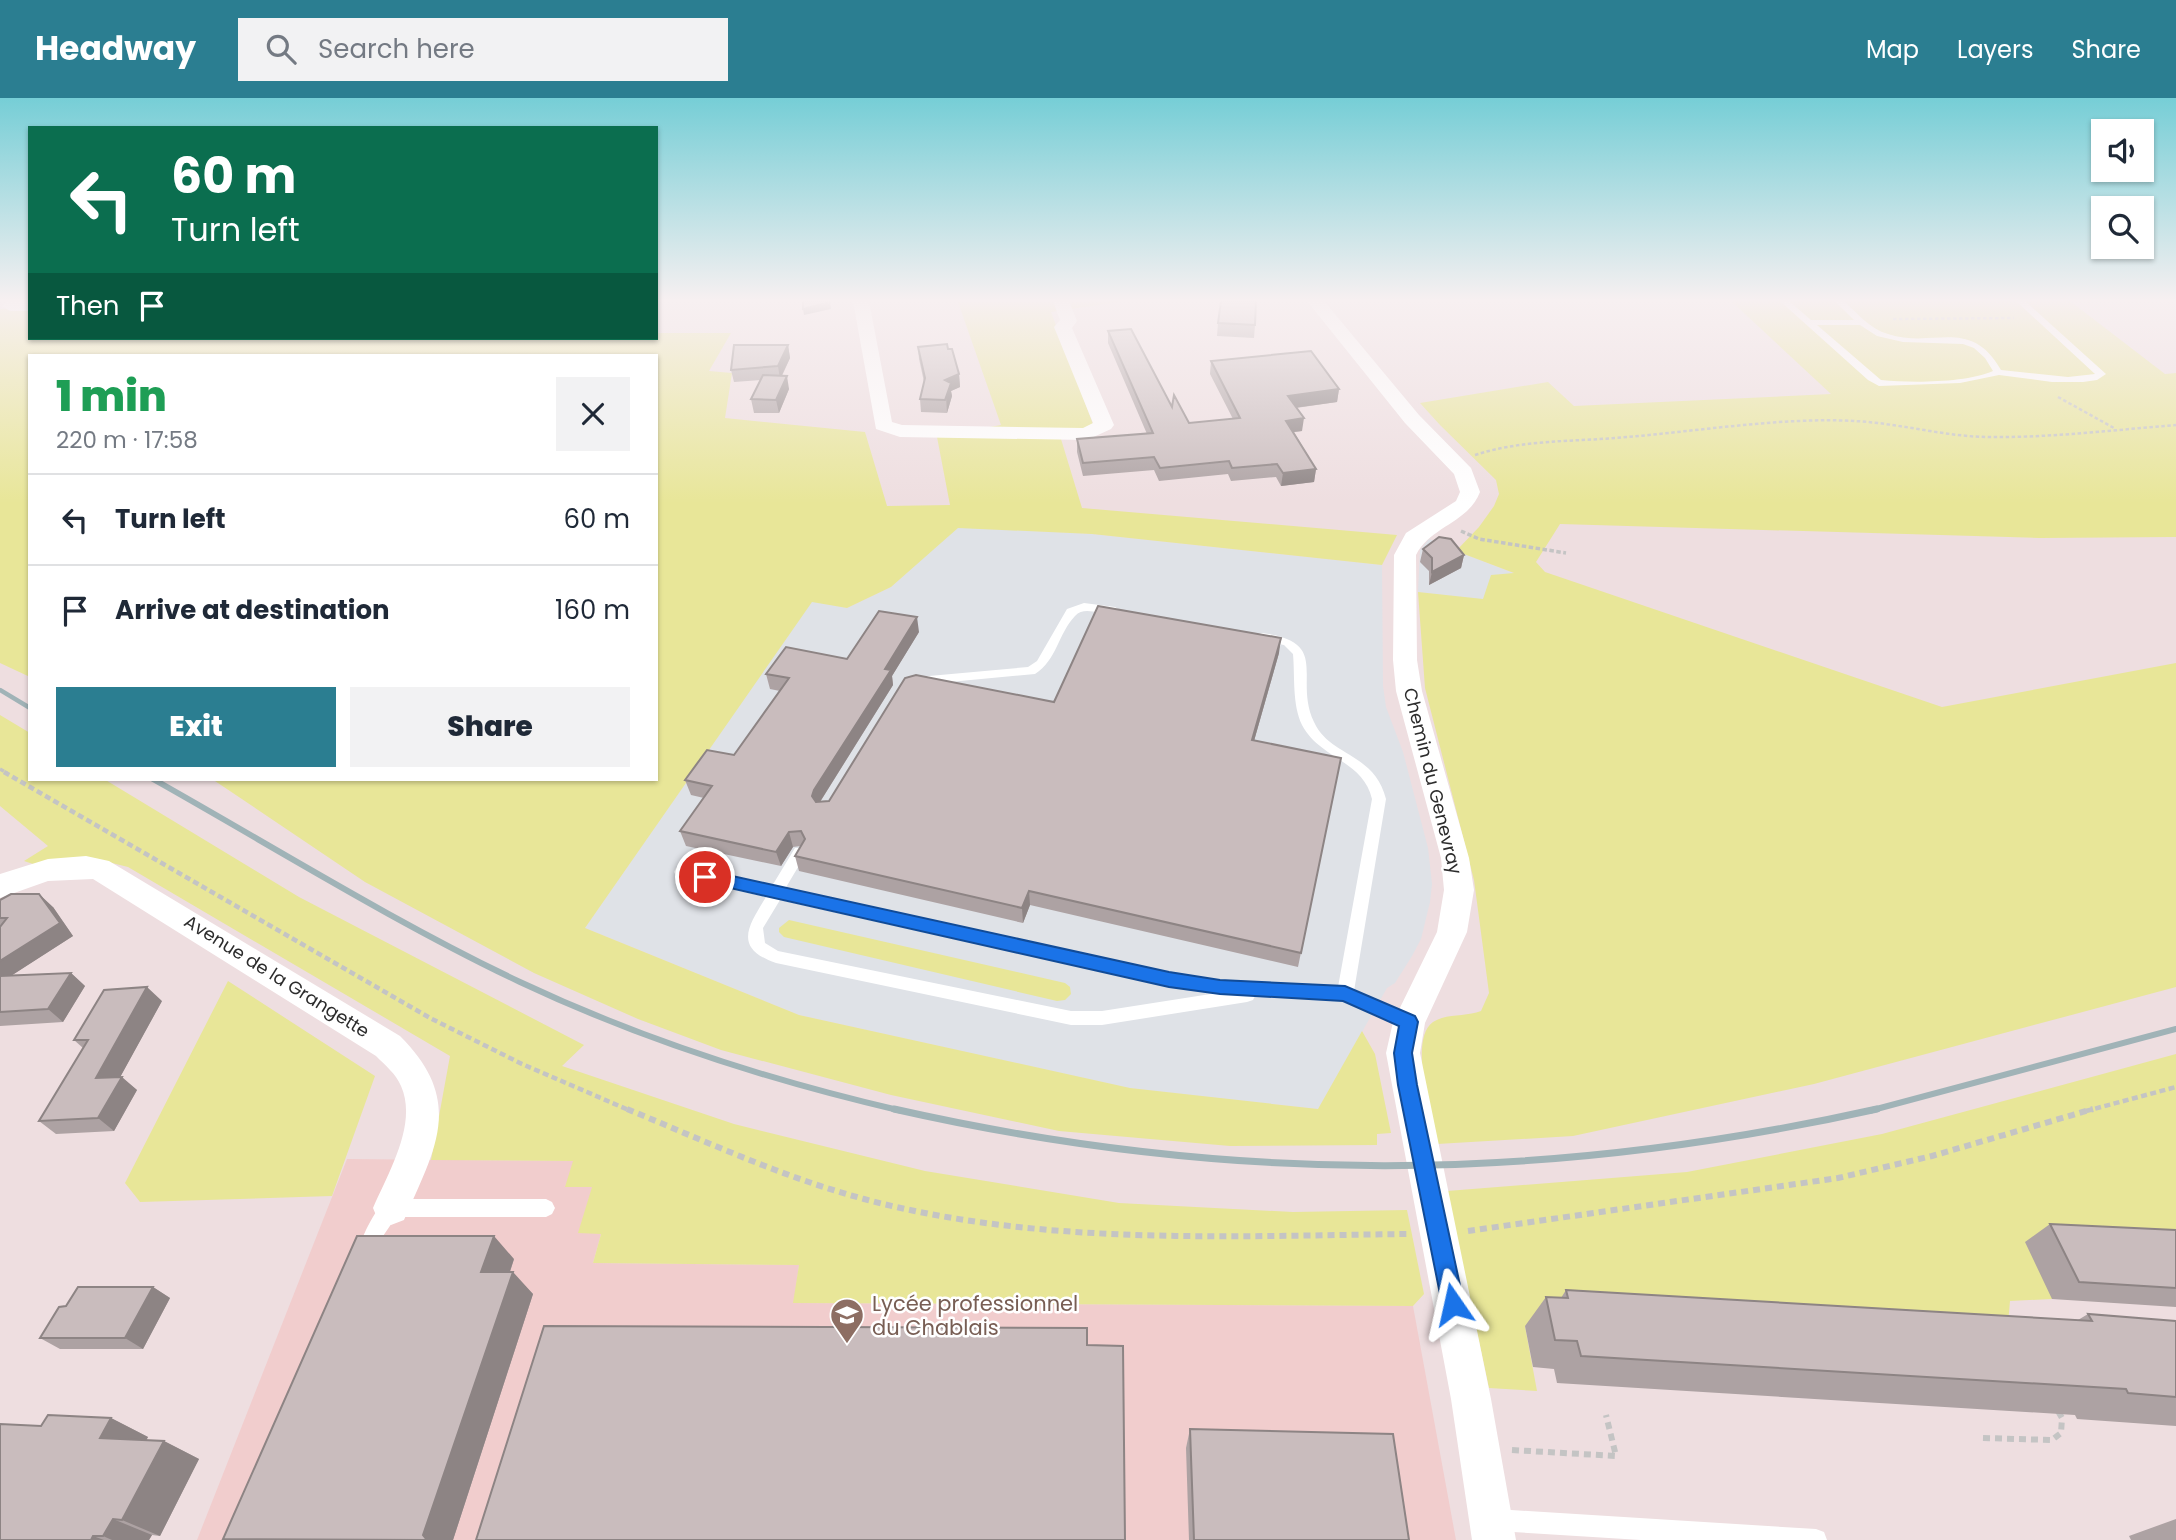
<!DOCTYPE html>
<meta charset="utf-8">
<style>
:root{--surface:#fff;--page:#f2f2f3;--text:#1f2937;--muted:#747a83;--line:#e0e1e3;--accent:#2b7e91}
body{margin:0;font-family:Poppins,sans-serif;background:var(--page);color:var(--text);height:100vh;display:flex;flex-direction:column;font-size:26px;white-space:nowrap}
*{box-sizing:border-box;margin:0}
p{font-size:23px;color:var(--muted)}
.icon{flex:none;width:38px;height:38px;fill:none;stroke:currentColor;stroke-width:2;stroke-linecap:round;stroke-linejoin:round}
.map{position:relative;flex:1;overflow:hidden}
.sheet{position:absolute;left:28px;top:256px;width:630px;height:427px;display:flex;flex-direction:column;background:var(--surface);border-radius:0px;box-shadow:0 2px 5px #0004}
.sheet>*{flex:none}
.top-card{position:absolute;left:28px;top:28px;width:630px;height:214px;border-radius:0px;box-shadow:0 2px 5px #0004;background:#0b6e4f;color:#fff;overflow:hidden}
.fabs{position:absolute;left:2091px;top:21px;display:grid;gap:14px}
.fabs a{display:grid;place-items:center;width:63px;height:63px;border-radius:0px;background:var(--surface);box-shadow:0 2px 5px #0004;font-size:35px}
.pin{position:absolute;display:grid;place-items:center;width:60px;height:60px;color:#fff;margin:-30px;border:4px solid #fff;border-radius:50%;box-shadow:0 2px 7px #0007}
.me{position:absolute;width:77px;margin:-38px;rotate:349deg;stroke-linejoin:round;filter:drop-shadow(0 0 5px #0008)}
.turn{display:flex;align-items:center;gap:24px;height:147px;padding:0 28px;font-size:32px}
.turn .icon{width:91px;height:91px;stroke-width:2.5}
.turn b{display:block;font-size:49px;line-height:60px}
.then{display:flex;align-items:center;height:66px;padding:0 28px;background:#0003;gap:14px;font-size:26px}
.round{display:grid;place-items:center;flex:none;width:74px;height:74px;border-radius:0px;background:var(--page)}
.headline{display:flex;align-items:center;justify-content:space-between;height:119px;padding:0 28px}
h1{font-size:42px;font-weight:800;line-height:52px;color:#1e9e55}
.primary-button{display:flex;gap:14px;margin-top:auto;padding:14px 28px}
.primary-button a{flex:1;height:80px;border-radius:0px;background:var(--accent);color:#fff;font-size:28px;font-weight:800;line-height:80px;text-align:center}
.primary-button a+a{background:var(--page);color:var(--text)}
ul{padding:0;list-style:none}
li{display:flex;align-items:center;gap:21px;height:91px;padding:0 28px;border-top:2px solid var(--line)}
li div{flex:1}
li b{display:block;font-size:26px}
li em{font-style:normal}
header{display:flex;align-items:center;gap:42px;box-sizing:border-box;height:98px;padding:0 35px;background:var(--accent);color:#fff}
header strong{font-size:33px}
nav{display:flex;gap:38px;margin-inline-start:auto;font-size:24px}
.search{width:490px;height:63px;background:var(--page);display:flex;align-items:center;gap:18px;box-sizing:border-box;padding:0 24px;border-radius:0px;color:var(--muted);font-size:26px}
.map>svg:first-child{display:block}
.industrial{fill:#dfe2e7}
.education{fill:#f1cdcd}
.green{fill:#e8e698}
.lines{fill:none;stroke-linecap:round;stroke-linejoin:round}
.path-far3{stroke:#c4c4c4;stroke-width:2.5;stroke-dasharray:3.5 2.5;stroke-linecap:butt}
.path-far2{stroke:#c4c4c4;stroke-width:3.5;stroke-dasharray:4.5 2.5;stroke-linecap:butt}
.path-far1{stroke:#c4c4c4;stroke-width:4.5;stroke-dasharray:6 3.5;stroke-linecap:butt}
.path{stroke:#c4c4c4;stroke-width:6;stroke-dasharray:7 5;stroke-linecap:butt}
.lane{fill:#fff;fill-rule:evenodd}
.street{fill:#fff;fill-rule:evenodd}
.rail-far2{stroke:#a0b3b7;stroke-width:4.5}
.rail-far1{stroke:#a0b3b7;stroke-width:6}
.rail{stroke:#a0b3b7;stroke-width:7}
.wall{fill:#ada2a3}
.shaded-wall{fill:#8d8484}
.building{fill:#c9bcbd;stroke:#8d8484;stroke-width:2}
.route{fill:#1a73e8;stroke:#114b97;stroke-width:2}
.labels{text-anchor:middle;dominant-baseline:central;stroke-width:5;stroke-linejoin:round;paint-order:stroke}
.street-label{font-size:18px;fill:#2c2c2c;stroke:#fff}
.near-education-label{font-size:21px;fill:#785e54;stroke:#fff;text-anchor:start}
</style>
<header>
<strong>Headway</strong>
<div class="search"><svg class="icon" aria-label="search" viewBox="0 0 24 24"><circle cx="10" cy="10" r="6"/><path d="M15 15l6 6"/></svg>Search here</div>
<nav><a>Map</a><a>Layers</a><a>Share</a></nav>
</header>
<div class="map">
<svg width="2176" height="1442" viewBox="0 0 2176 1442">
<rect width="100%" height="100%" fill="#eedee0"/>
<!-- industrial -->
<path class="industrial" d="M958 429 1092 436 1382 467 1383 588 1386 609 1403 654 1428 750 1432 786 1430 804 1421 841 1412 858 1395 885 1387 890 1318 1011 1129 990 799 917 585 830 812 503 847 510 891 489Z
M1429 441 1456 453 1516 476 1483 502 1418 494 1420 452Z"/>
<!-- education -->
<path class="education" d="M347 1061 574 1063 592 1089 601 1136 593 1165 799 1167 794 1205 1413 1208 1456 1442H197Z"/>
<!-- green -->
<path class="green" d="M1124 203 1051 214 1093 326 1061 341 1082 410 1397 437 1382 467 1092 436 958 430 891 489 847 510 812 504 585 830 799 917 1130 990 1318 1011 1362 933 1375 956 1391 1035 1377 1036V1047L1230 1048 1059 1033 891 997 721 952 638 921 534 875 365 784 212 681H656V257H30V579L0 565V211L30 210V240H656V235H731L709 273 732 275 725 320 865 334 887 408 950 407 937 339 1001 327 958 204Z
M1731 203H2070L2165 276 2176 275V439L2039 440 1560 426 1536 464 1545 474 1942 609 2176 565V889L1814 986 1573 1038 1437 1046C1432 1019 1408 941 1433 924 1447 915 1466 919 1481 913L1489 895 1474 782 1425 590 1418 494 1483 501 1491 477 1514 475 1456 453 1479 429 1494 408 1499 396 1496 382 1440 327 1420 305 1548 284 1574 308 1831 296Z
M0 617 30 635V681H104L299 799 584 947 562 968 734 1026 925 1073 1119 1105 1293 1114 1407 1112 1424 1196 1413 1208 793 1205 799 1167 593 1165 601 1136 578 1135 592 1089H565L573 1063 431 1062 450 958 128 769 100 762 33 766 24 763 48 748 0 708Z
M789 822 1065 885 1070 889 1071 896 1065 902 1057 903 784 839 779 834V830Z
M228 883 375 978 332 1098 140 1104 125 1085Z
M2176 956V1152L2052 1201 2010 1203 2008 1226 1525 1228 1537 1293 1489 1290 1447 1093 1687 1074 1882 1036Z"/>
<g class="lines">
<!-- path-far3 -->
<path class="path-far3" d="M1893 221 2014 220
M2058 299 2114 330
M1475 357C1524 341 1575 344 1627 339 1699 333 1783 319 1854 323 1898 325 1942 338 1986 339 2049 340 2113 332 2176 327"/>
<!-- path-far2 -->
<path class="path-far2" d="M1461 433 1479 441 1566 455
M0 671 7 675"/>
<!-- path-far1 -->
<path class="path-far1" d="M4 674 430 920 522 966 631 1013
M2086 1013 2176 989"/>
<!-- path -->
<path class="path" d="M627 1011C705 1043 782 1079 864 1101 1040 1148 1227 1138 1407 1136
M1468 1133 1838 1080 1932 1058 2093 1011
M1983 1340 2052 1342 2061 1335 2062 1320 2058 1313
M1512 1352 1616 1358 1606 1317"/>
<!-- lane -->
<path class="lane" d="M1780 203H1789L1811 222H1854L1835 203H1844C1857 215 1870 231 1888 236 1934 251 1970 218 2001 272L2068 279 2095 276 2016 203H2025L2106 276 2097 282 2083 284H2052L1999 277 1960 285 1879 288 1868 282ZM1817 227H1860L1877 238 1903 244 1963 246 1974 250 1985 260 1993 273C1965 285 1912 285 1881 282Z
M1084 505 1115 509 1121 513C1108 523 1087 505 1075 518 1058 536 1057 562 1035 576L918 587 912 583 918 579 1028 569 1037 563 1067 511Z
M1262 535C1332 544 1293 580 1314 624 1330 659 1374 654 1386 701L1354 893 1415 919 1417 924 1415 929 1409 931 1403 929 1344 903 1255 898 1253 902 1247 904 1102 927H1071L776 865C732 850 749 827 766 799L681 780 676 778 674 774 676 770 681 768 772 788 795 750H805L807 754 785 791 1169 875 1220 882 1338 889 1372 701C1363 662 1320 661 1302 627 1292 606 1295 578 1293 556L1284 547 1258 542 1256 539 1258 536ZM780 802 1169 889 1217 895 1102 913H1071L778 853 765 845 763 830Z
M391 1101H546L552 1104 555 1110 552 1116 546 1119H396L381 1141 373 1160 366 1162 359 1160 357 1153C364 1137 374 1108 391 1101Z
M1496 1411 1816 1431 1824 1434 1827 1442H1641L1496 1433 1488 1430 1485 1422 1488 1414Z"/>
<!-- street -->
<path class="street" d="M30 203V213H10L2 208 9 203Z
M853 203H869L892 324 902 327 1083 330 1093 325 1054 229 1060 222 1053 203H1069L1077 223 1072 230 1114 327 1111 331 1087 342 900 339 876 331Z
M1307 203H1324L1419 317 1471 370 1480 394C1468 425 1431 428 1416 457L1417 562 1422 593 1469 760 1474 792 1467 834 1425 925 1420 955 1491 1301 1516 1442H1472L1451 1301 1386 955 1393 924 1437 834 1444 792 1441 760 1396 593 1393 562 1394 457 1406 435 1456 403 1460 394 1454 376 1405 325Z
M86 758 109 763 400 938C465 1003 436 1049 404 1122L391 1127 378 1122 373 1110C388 1075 418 1026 401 988 396 976 385 967 376 958L93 781 48 783 0 800V776L48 761Z"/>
<!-- rail-far2 -->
<path class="rail-far2" d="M0 592 30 610"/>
<!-- rail-far1 -->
<path class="rail-far1" d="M153 681C274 749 394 824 520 884 641 941 772 983 902 1013
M1869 1013 2176 931"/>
<!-- rail -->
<path class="rail" d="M894 1011C1230 1087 1541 1086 1877 1011"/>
</g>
<!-- wall -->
<path class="wall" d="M1218 225 1255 227 1254 240 1217 238Z
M1108 233 1172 309 1189 325 1233 321 1210 276 1211 263 1339 291 1337 304 1296 310 1302 333 1294 334 1316 371 1314 384 1281 388 1276 379 1231 383 1228 376 1159 383 1154 372 1083 378 1077 354V341L1147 336 1108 245Z
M788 247 790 260 782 278 789 291 779 315H754L751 301 761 282 734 284 731 272Z
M918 249 948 251 959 276 960 289 951 293 952 298 947 315 921 314 920 301 924 284 919 261Z
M1423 451 1464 457 1461 470 1429 487V473L1420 464Z
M919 534 892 578 893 587 820 704 829 703 1054 604 1279 555 1254 643 1341 660 1298 869 1030 807 1023 825 799 773 795 758 801 748 793 749 781 768 686 748 680 733 704 700 691 697 685 682 734 657 780 593 770 591 766 576 847 561Z
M0 802 53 809 73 838 12 877 71 875 85 888 63 924 0 928Z
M162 903 120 979 137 992 114 1033 56 1036 39 1023 83 950 74 942Z
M2050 1126 2176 1132V1209L2052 1201 2025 1144Z
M514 1161 510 1174 533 1196 453 1442H225L223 1441Z
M153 1189 170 1200 143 1251H60L40 1240 66 1208Z
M1566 1192 2078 1222 2088 1216 2176 1223V1328L2077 1321 2075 1317 1557 1285 1554 1271 1533 1269 1525 1228 1546 1199 1561 1200Z
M111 1320 148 1339 146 1342 164 1343 199 1361 160 1438 152 1437 149 1442H0Z
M1190 1331 1409 1442H1189L1186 1350Z
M2176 1421V1442H2131L2129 1438Z"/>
<!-- shaded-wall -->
<path class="shaded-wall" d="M830 203 831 211 804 217 803 211Z
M788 247 790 260 780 281 778 268Z
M959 276 960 289 951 293 952 298 947 315 945 282Z
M787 278 789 291 779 315 776 302Z
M1339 291 1337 304 1286 311 1288 298Z
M1304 320 1302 333 1285 335 1286 323Z
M1316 371 1314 384 1281 388 1283 375Z
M1464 457 1461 470 1429 487 1432 474Z
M917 519 919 534 892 578 893 587 818 707 812 698 814 692 885 571Z
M1281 540 1279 555 1250 657 1252 642Z
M789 734 793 749 781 768 776 754Z
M1029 793 1030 807 1023 825 1022 810Z
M39 796 53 809 73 838 0 885V863Z
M71 875 85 888 63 924 48 911Z
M147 889 162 903 112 994 96 980Z
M122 979 137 992 114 1033 98 1020Z
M494 1138 514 1161 502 1197 481 1174Z
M513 1174 533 1196 453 1442H427L423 1437Z
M153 1189 170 1200 143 1251 125 1240Z
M111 1320 148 1339 138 1358 100 1340Z
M164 1343 199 1361 160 1438 122 1422Z
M113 1421 152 1437 149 1442H112L103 1438Z
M93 1438 104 1442H91Z"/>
<!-- building -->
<path class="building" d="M803 203H830V204L803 211Z
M1221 203H1256L1255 227 1218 225Z
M1131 231 1172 309 1174 297 1189 325 1240 320 1211 263 1311 253 1339 291 1288 298 1304 320 1286 323 1316 371 1283 375 1277 366 1232 370 1229 363 1160 370 1154 359 1083 365 1077 341 1153 335 1108 233Z
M947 246 948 251H952L959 276 945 282 951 285 945 302 920 301 925 280 918 249Z
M734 247H788L778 268 731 272Z
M763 277 787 278 776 302 751 301Z
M1439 439 1451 441 1464 457 1432 474V460L1423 451Z
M1098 508 1281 540 1252 642 1341 660 1301 855 1029 793 1022 810 795 758 805 741 801 733 789 734 776 754 680 733 712 688 685 682 707 652 734 657 789 580 766 576 786 549 847 561 879 513 917 519 885 571 891 572 814 692 812 698 816 704 829 703 905 580 916 577 1054 604Z
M11 796H39L60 825 0 863V829L7 820H0V802Z
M71 875 48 911 0 914V878Z
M147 889 96 980 122 979 98 1020 39 1023 88 942H74L104 892Z
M2050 1126 2176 1132V1190L2079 1184Z
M357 1138H494L481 1174H513L423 1437 427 1442 223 1441Z
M78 1189H153L125 1240H40L59 1209 66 1208Z
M1566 1192 2092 1223 2088 1216 2176 1223V1299L2128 1295 2126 1291 1581 1258 1577 1243 1555 1242 1546 1199 1568 1200Z
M544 1228 1087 1230V1247L1123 1248 1125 1442H476Z
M48 1317 111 1320 100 1340 164 1343 122 1422 113 1421 103 1438H93L91 1442H0V1326L41 1328Z
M1190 1331 1393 1336 1409 1442H1194Z"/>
<!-- sky -->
<linearGradient id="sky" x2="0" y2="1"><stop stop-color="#76ced6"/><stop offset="0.5" stop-color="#f7f0f1"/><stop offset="1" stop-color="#f7f0f1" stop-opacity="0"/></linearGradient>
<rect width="2176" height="405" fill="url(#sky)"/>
<!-- route -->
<path class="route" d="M705 772 1169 874 1220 882 1345 888 1415 918 1418 924 1412 955 1417 987 1464 1206 1460 1214 1453 1217 1445 1214 1442 1206 1398 987 1394 955 1399 928 1343 903 1220 896 1169 889 699 783 697 779 699 774Z"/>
<!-- icons -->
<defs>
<g id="school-pin" transform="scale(1.75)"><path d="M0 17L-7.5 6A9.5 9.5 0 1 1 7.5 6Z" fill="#8d6e63" stroke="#fff"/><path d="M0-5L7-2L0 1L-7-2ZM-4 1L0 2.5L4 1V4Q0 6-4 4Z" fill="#fff"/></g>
</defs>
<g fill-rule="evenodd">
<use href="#school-pin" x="847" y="1217"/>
</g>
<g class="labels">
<!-- street labels -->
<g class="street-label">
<text transform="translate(1433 683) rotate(76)">Chemin du Genevray</text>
<text transform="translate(277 878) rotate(32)">Avenue de la Grangette</text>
</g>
<!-- near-education labels -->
<g class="near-education-label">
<text x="872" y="1205">Lycée professionnel<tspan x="872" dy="24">du Chablais</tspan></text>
</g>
</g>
</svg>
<div class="fabs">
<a><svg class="icon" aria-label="sound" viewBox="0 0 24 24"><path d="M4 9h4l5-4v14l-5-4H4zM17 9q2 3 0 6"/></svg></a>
<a><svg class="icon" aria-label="search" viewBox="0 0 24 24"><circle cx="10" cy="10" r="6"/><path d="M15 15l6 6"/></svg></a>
</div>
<div class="pin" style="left:705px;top:779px;background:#d93025"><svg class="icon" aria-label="arrive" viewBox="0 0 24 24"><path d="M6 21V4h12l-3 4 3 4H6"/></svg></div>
<svg class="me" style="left:1453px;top:1206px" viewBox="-20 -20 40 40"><path d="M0-17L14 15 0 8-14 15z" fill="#1a73e8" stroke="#fff" stroke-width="4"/></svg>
<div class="top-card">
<div class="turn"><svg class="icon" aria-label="left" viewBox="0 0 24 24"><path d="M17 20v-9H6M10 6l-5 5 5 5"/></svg><div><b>60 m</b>Turn left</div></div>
<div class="then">Then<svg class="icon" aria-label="arrive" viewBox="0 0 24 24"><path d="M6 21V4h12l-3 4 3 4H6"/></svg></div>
</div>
<section class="sheet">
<div class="headline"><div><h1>1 min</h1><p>220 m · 17:58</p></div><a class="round"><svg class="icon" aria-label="close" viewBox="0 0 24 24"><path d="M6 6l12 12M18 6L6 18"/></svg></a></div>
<ul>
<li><svg class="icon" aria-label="left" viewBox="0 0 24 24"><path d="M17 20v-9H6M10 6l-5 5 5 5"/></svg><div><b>Turn left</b></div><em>60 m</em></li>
<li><svg class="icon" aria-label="arrive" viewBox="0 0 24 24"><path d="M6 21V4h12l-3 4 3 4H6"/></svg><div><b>Arrive at destination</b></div><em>160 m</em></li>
</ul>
<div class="primary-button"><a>Exit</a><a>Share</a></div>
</section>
</div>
